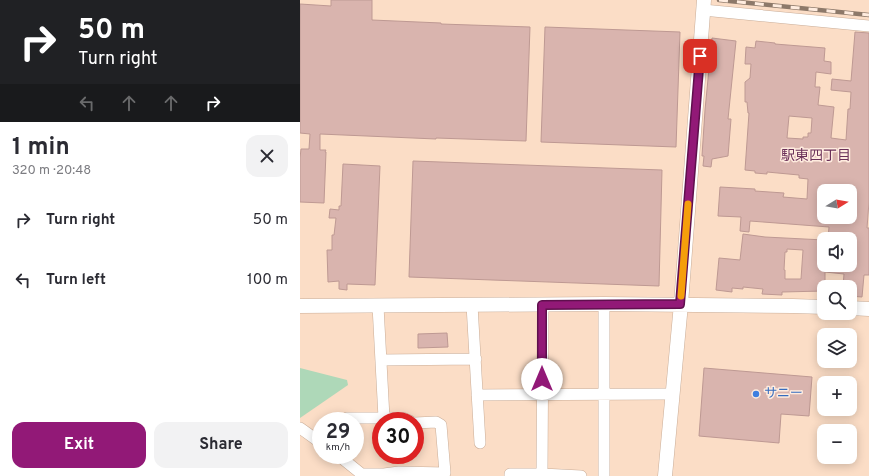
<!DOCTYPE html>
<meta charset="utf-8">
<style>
:root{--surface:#fff;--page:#f2f2f3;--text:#2b2b33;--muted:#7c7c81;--accent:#921977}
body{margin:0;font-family:Overpass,"Noto Sans JP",sans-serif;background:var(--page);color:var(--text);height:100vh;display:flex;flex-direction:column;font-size:15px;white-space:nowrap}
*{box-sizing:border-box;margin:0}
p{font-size:13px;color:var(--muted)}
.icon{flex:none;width:22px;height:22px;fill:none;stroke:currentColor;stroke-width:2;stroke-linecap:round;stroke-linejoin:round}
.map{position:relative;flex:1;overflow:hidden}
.drawer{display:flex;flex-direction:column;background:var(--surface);width:300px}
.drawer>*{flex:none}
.banner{background:#202124;color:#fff;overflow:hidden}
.needle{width:26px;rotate:79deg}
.controls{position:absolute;left:517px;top:184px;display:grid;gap:8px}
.controls a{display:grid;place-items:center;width:40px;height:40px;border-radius:8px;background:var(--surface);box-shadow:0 2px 10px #0003;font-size:20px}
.speed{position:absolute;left:12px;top:412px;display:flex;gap:8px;font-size:20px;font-weight:700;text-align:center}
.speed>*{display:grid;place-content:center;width:52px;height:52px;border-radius:50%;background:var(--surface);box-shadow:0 2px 10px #0003;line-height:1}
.speed small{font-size:10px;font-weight:400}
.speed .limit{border:6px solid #d22;background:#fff;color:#111}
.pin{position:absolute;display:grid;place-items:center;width:34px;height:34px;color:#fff;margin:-17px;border-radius:8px;box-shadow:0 2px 6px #0006}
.me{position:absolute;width:44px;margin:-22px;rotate:0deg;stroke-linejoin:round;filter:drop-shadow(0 0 3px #0008)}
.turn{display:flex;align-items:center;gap:14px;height:84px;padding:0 12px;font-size:18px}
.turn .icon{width:52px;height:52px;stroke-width:2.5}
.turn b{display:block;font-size:28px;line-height:34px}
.lanes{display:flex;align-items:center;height:38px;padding:0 12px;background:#0003;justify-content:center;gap:20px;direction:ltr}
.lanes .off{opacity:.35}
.round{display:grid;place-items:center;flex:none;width:42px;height:42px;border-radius:12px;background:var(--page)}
.summary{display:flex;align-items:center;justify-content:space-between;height:68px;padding:0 12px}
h1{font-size:24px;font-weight:700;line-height:30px}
.action{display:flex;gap:8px;margin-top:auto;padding:8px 12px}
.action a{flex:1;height:46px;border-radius:12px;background:var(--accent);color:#fff;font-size:16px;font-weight:700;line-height:46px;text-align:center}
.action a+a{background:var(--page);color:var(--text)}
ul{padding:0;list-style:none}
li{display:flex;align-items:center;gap:12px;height:60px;padding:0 12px}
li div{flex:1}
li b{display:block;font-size:15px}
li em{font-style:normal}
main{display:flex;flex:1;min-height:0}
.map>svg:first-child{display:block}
.green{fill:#aed8b8}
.building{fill:#d9b4ae;stroke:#be9993;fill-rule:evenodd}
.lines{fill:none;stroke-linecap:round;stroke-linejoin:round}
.minor-casing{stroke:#c9ad98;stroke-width:12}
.tertiary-casing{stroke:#c9ad98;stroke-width:15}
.minor{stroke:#fff;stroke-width:11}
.tertiary{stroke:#fff;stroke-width:14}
.rail-casing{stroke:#8d796a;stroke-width:4.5}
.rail{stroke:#ffecdf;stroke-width:3;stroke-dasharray:9;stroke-linecap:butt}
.route-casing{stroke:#5f104d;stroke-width:10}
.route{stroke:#921977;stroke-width:7}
.slow{stroke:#f59e0b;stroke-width:7}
.shop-dot{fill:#3f7fe0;stroke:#ffecdf;stroke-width:1.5}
.labels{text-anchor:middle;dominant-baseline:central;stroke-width:3;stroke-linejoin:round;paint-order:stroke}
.shop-label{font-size:13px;fill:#366cbe;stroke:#ffecdf;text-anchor:start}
.neighbourhood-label{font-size:14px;fill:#6a3059;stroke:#ffecdf}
</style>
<main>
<section class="drawer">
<div class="banner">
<div class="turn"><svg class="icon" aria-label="right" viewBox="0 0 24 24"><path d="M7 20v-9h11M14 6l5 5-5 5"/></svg><div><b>50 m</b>Turn right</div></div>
<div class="lanes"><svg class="icon off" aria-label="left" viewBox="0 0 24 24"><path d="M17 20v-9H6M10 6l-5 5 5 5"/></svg><svg class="icon off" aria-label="ahead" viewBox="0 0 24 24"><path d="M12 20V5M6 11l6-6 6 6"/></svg><svg class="icon off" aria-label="ahead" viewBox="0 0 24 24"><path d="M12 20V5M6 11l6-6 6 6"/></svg><svg class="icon" aria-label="right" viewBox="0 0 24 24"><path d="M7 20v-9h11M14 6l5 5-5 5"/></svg></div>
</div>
<div class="summary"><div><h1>1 min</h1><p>320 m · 20:48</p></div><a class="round"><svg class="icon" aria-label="close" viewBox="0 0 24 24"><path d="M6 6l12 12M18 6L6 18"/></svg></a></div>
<ul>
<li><svg class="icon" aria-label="right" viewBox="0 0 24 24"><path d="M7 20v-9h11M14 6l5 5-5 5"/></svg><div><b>Turn right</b></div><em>50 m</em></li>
<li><svg class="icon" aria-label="left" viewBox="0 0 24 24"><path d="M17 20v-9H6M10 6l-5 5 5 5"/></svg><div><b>Turn left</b></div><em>100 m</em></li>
</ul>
<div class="action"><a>Exit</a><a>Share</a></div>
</section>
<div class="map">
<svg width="569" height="476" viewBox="0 0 569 476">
<rect width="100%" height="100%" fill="#fbddc6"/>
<!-- green -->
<path class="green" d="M0 368 47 380 48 385 0 418Z"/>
<!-- building -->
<path class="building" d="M31 0H72V20L141 23V24L230 27 226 141 136 138V139L20 134V150H26L25 152H26L24 203 0 202V158L1 149H9L10 134 0 133V4L31 6Z
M245 27 380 32 376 147 241 142Z
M555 32 569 33V202L567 228H569V275H564L562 297 550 296V287H543L544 274 525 272V287H524V291L482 292V295L462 294 463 289 443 287V289L432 288V292L416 290 419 258 440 260 443 234 465 237 524 240V265H550V239H528L529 227 450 221 449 232 440 231 441 217 418 216 420 187 455 189V191L484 193 483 197 507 199 508 179 499 178V175L467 172V174L455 173V171L445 170 449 113H448L447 102H445V82L450 78 451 64H445L446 47 455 48 456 41 475 43V44L525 48 524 61 531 62V74L516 72 515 87H520L518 105 534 107 531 138 546 140 548 109H550L551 92 531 90 532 79 551 81ZM489 116 512 118 511 133H508V137H503V139L487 138ZM521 186 544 188V189H549V191H550V217H524V201L519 200ZM487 249 503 250 501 279H485V270H484L485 252H487Z
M412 38 436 41 428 119H431L428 156 412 159 411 167 403 166 404 156H402L405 110Z
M113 161 362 170 359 286 109 277Z
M43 164 80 166 75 285 47 284V290L39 289V281L28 282 27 250H32V235H34L36 218H29L30 209 39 210V206H41Z
M147 333 148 347 118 348V334Z
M404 368 512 377 509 416 481 414 479 443 399 436Z"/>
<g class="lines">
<!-- minor casing -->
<g class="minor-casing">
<path id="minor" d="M403 10 569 26
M304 304V476
M172 305 180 443
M78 306 84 418
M81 360 176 359
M177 395 372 394
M42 421 47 418H103L110 421
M0 428 21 443
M38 455 64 476
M62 474H84L99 472 145 473 141 425 136 422 115 423
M242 474 243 305
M210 476V474H242L281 476"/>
</g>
<!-- tertiary casing -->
<g class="tertiary-casing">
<path id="tertiary" d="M0 306 304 304 493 306 524 307
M550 308 569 309
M365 476 381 304 404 0"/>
</g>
<!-- minor -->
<use href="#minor" class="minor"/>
<!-- tertiary -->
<use href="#tertiary" class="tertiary"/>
<!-- rail casing -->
<g class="rail-casing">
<path id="rail" d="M419 0 569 15"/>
</g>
<!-- rail -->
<use href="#rail" class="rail"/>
</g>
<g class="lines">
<!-- route casing -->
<g class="route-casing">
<path id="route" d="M242 379V305L380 304 400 56"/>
</g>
<!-- route -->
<use href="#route" class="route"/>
<!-- slow -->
<path class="slow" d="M381 296 388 204"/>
</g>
<!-- markers -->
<circle class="shop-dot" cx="456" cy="394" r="4"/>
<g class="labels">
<!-- shop labels -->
<g class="shop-label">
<text x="464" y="394">サニー</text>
</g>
<!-- neighbourhood labels -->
<g class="neighbourhood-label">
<text x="516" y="156">駅東四丁目</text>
</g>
</g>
</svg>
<div class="controls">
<a><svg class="needle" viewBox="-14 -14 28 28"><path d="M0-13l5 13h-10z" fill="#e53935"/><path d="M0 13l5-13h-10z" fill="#7c7c81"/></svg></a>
<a><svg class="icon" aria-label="sound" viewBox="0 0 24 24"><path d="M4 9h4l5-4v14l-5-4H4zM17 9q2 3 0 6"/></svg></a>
<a><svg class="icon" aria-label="search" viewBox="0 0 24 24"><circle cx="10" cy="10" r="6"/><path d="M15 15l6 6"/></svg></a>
<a><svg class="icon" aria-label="layers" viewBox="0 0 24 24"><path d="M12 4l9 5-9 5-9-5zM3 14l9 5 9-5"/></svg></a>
<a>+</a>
<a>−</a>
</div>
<div class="speed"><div>29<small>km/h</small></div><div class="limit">30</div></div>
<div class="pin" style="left:400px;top:56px;background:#d93025"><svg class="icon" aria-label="arrive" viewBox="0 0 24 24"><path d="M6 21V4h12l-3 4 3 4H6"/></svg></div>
<svg class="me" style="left:242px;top:379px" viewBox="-20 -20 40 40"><circle r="19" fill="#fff"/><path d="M0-13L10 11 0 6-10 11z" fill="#921977"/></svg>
</div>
</main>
